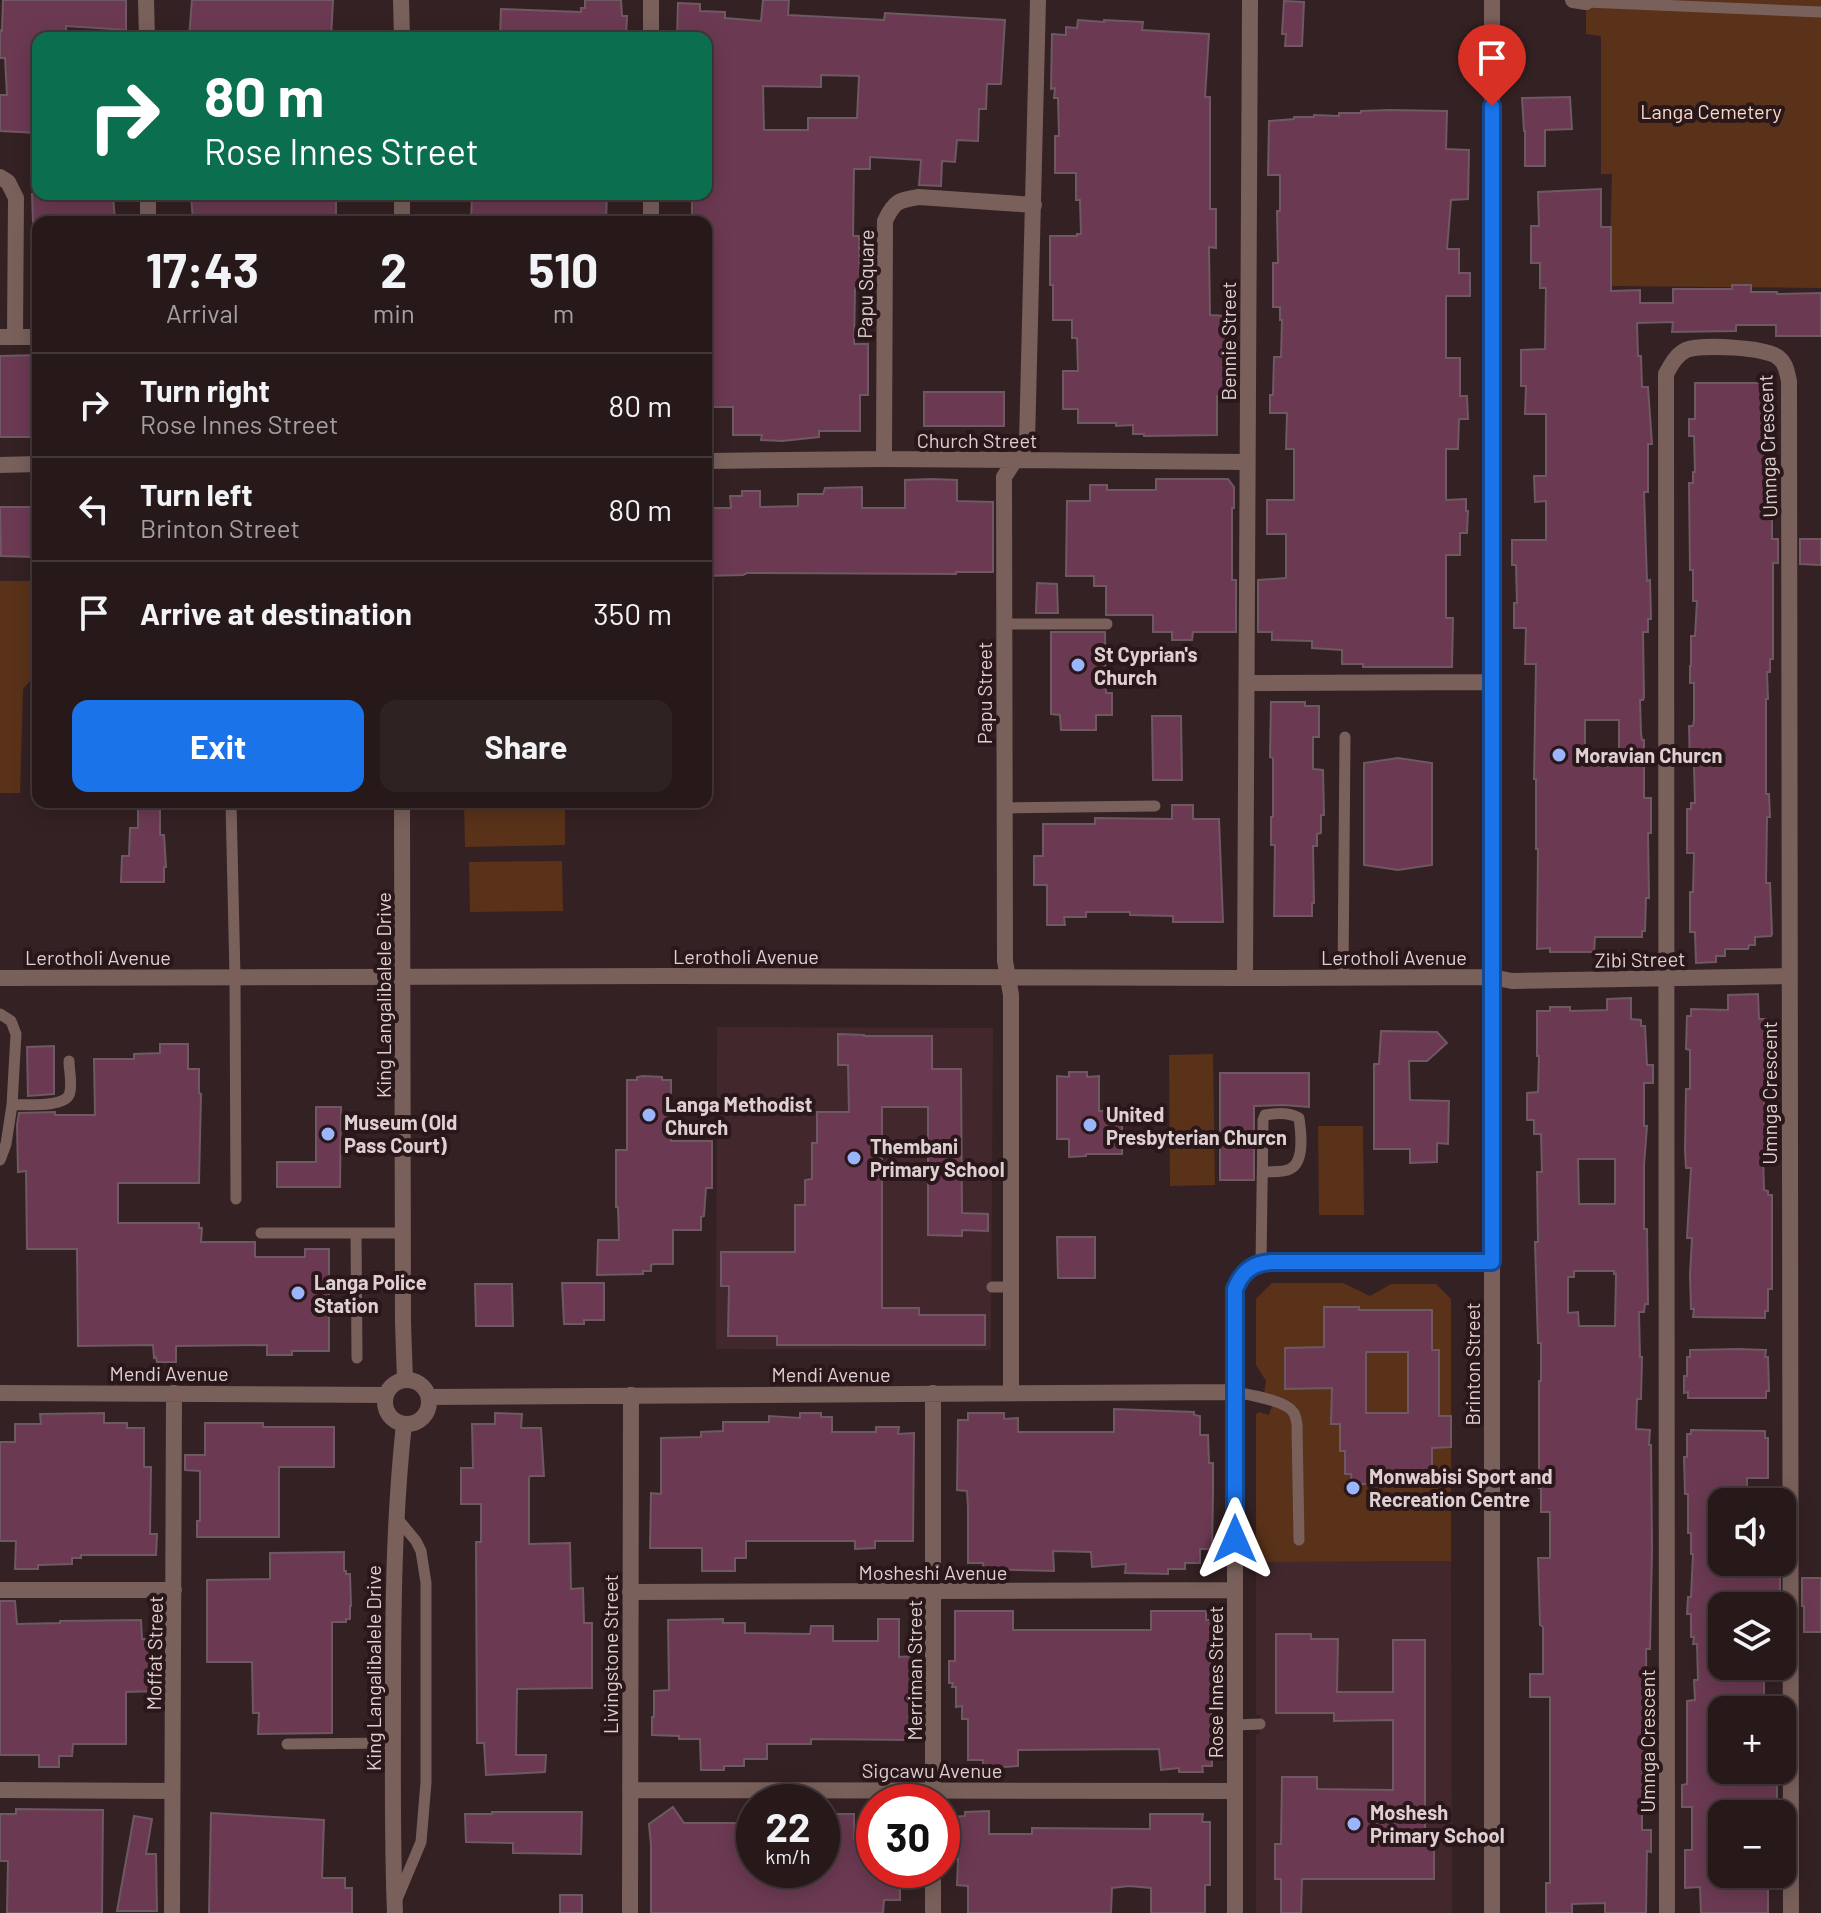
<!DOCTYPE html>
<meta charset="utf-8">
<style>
:root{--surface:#27191a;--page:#2f2223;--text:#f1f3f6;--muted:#a4a0a2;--line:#433839;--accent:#1a73e8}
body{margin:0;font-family:Barlow,sans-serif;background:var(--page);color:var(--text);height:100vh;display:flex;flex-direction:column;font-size:30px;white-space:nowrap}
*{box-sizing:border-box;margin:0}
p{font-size:26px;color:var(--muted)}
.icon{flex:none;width:44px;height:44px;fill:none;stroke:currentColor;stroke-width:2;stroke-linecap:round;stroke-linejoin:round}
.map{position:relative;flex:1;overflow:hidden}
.sheet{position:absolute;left:32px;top:216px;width:680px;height:592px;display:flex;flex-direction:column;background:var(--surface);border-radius:16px;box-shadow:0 4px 20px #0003,0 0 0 2px var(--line)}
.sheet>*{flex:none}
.top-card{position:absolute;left:32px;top:32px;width:680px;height:168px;border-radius:16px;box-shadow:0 4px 20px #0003,0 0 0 2px var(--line);background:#0b6e4f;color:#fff;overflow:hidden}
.fabs{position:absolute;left:1708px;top:1488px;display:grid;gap:16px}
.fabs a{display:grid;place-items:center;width:88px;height:88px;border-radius:16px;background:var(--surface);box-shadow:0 4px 20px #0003,0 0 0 2px var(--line);font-size:40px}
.speed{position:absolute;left:736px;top:1784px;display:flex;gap:16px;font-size:40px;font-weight:700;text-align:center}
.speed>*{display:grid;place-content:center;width:104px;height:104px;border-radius:50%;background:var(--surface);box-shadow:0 4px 20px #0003,0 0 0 2px var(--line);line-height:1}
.speed small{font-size:20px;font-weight:400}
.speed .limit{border:12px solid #d22;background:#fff;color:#111}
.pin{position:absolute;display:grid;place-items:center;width:68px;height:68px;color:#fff;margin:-82px -34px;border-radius:50% 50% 50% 0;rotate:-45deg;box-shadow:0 0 8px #0007}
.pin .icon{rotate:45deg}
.me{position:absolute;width:88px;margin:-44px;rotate:0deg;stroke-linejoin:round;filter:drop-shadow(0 0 6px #0008)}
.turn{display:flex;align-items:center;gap:28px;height:168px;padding:0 40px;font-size:36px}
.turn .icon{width:104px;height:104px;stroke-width:2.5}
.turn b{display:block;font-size:56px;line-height:68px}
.eta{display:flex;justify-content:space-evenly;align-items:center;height:136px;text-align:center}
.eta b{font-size:48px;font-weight:700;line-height:56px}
.cta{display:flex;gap:16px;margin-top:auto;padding:16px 40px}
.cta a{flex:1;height:92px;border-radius:16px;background:var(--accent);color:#fff;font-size:32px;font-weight:700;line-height:92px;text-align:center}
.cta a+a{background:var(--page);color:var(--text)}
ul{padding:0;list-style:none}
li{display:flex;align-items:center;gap:24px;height:104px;padding:0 40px;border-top:2px solid var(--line)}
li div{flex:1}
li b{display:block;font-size:30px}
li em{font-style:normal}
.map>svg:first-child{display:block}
.built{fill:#42282c}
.green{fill:#5a321a}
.building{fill:#6b3a52;stroke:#6e5862;stroke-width:2;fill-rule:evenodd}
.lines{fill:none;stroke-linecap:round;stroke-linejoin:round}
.service{stroke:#79605b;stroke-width:11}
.minor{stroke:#79605b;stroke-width:16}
.tertiary{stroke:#79605b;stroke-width:16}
.route-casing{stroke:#114b97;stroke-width:20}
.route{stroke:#1a73e8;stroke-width:14}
.poi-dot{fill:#9bb5fd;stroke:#2a171a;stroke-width:3}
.labels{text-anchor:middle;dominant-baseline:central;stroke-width:8;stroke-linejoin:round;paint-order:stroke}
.park-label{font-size:20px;fill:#f9d9c8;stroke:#2a171a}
.street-label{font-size:20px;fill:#ded0d2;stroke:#2a171a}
.poi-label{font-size:20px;font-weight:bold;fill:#ded0d2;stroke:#2a171a;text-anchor:start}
</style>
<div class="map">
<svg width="1821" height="1913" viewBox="0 0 1821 1913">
<rect width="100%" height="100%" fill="#342123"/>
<!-- built -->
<path class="built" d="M717 1027 993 1028 991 1350 716 1349Z
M1451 1561 1452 1913H1256V1734H1260V1715H1256V1562Z"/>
<!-- green -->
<path class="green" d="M1586 0H1821V288L1609 286 1612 174H1601V36L1586 34Z
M0 581H38V672L23 689 20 793H0Z
M464 802H565V845L465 847Z
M562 861 563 911 470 912 469 862Z
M1213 1054 1215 1185 1170 1186 1169 1055Z
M1318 1126H1363L1364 1215H1319Z
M1272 1283H1343L1370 1296 1391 1284H1436L1451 1299V1561L1256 1562V1414L1259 1412 1269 1415 1275 1397 1264 1393 1266 1381 1256 1365V1299Z"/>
<!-- building -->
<path class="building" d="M3 0H126V30L66 26V38H38V133L0 131V95H7L5 58H0V30L2 31Z
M192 0H333L331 38H189Z
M585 0H621L622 16H627L626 38H584V36L551 34V38H500L501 9 581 12V8H585Z
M763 0H789L788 15 884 20 885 13 1005 20 1001 84H987L986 109H979L978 141 957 140 955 162 942 161 941 186 919 185 921 160 870 157V169H854L853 236H859L860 288H855L854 344H868V395H860V431H819V437L782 441 761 440 762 435H733V407H706V220H692V194H706V38H677L678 3 700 4V11L725 12V18L761 21ZM821 75 859 76 857 118H808V130H764L763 86 821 87Z
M1284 1 1304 2 1302 46H1285L1286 34H1282Z
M1078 20 1104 22V20L1143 22 1142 30 1209 34 1205 97H1210V209H1216V248L1209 247 1210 315 1227 316V328H1231V396H1217V435L1144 436V434H1133V425L1116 426V423H1078V409H1063V371H1078L1077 338H1072V320H1053V285H1050V236H1077V234H1081L1080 200H1076V173H1055V136H1059L1058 98H1054L1055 88 1051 89 1052 34 1066 35V27L1077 28Z
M1570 97 1572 129 1545 130V166H1525V131H1524L1522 98Z
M1390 110 1447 111 1446 149 1469 150 1468 199 1451 200 1447 249H1459V273H1470V296H1446V358H1460V396H1467L1468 419H1459L1458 449H1446V500L1466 499V511H1468L1467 533H1460V555H1446V618H1453L1452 667H1363V664H1342V650L1312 648V641L1272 640V632H1258V580L1286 578V534H1267V500H1294V449H1286L1287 413H1270V395H1273L1274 357H1281L1282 320H1280V307H1273V263H1278L1277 211H1280V175H1268L1269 121 1294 119V117H1314V115L1339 116V113H1361V111Z
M1601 189V227H1611V291L1640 290V303H1673V289H1732V285H1751V292H1777V294L1821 293V336H1776V325H1736V331L1672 332 1673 322 1637 323 1638 356H1641L1642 387H1648L1652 444H1648V492H1644L1647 581 1650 580 1651 619H1648V632H1643L1644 697 1643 700H1640L1641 734 1642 740H1644V798H1651V833H1648L1649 898H1646L1645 931H1642V937H1595L1594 952H1550V948L1537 949 1538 849H1536V779H1534L1536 664H1525L1526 628H1514V603H1517L1516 565H1512V540H1546V501L1535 502 1534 476H1546V414H1525L1526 386H1521V350L1545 349 1546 288H1540V263H1531V226H1539L1538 192ZM1585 720H1619V764H1585Z
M32 194H113L115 222H33Z
M191 194H336V222H193Z
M472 194H607L606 221 471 222Z
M38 355 37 437H0V356Z
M1695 383H1767V418H1769V470H1772V539H1778V563H1773V659H1770V672H1767L1768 699H1766V794H1769L1770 817H1767L1766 883H1770L1772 934 1771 936 1755 937V945H1749L1748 949H1725V956H1716V962L1696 963 1695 932H1690V892H1693L1694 853H1687V809H1691V803H1695L1694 766H1690L1689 726H1693L1694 720V683H1690V666H1691V636H1695L1697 601H1693V570H1690L1689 483H1693V472H1695L1694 436H1689V419H1695Z
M924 392H1004V426H924Z
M931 479 957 480V501L993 502V572H956V574L747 573 743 575 706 576V508H731L730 496H742V491H760V507L798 506V494H823L825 488 862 487V508H905V480Z
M1156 479H1228L1234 487V508H1232V580H1236V632H1193L1192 640H1172V632H1153V615H1106V586H1094V576H1066L1067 501H1090V485H1107V490H1156Z
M0 507H35V513H37L35 557 1 556Z
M1800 539H1821V565L1800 564Z
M1037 583 1057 584 1058 613H1036Z
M1051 632H1105L1106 693H1112V715H1096V730H1061L1060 715 1051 714Z
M1271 702H1305V706H1319V737H1313V769L1323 770 1324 815H1321V833L1317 834V846H1313L1314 903H1312V916H1274L1275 845H1271V817H1273V758L1270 757Z
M1152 716H1181L1182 780H1153Z
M1398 758 1432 763V865L1398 870 1364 865V763Z
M138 803H160V835H164L166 867H164V882H121L122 856H129L130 828H138Z
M1172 805H1193V819H1219L1223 922H1173V916L1130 915V912H1086V917H1064L1065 925H1047V885H1034V856H1043V824H1095V818L1172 819Z
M1758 994 1759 1019H1767V1065H1764V1106H1767L1766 1113H1769V1149H1766V1155H1763L1764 1190 1768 1191V1195H1772V1289H1768V1311H1765V1318L1693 1317 1694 1309H1691L1690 1275 1692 1238H1687L1691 1168H1686L1685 1150 1686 1089H1690V1050L1686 1049 1687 1016H1691V1009L1728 1010V995Z
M1631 998V1019L1641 1020V1026H1645L1647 1065H1653V1083H1644V1126H1647L1644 1165V1229H1647L1648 1304H1645L1644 1312H1639L1640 1357H1642L1641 1399H1637L1636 1429 1650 1430 1649 1445H1651L1652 1550 1650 1649H1646L1647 1753H1651V1774H1642V1830H1651V1852L1647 1851 1646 1913H1605V1903L1572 1904V1913H1546V1883H1550V1697H1530V1674H1543V1627L1540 1625 1538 1558H1550V1512H1541V1488H1539V1381H1541V1343H1538L1535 1242H1538L1537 1172H1542L1541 1134H1534V1120H1527V1093L1538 1092 1539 1056H1537V1011H1550V1007H1570V1011L1607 1010V999ZM1578 1159H1615V1204H1579ZM1574 1271H1614V1274H1616L1615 1326H1579L1578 1312 1568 1313V1277H1574Z
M1381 1031 1437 1032 1447 1043 1427 1061H1409L1410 1100 1449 1101 1448 1144 1437 1143V1162L1410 1163V1149H1374V1064H1379Z
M838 1034 864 1035V1036H932V1069H961L962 1213 988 1214V1231L962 1230V1236L928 1235V1107H882V1308H919V1315H985V1345H777V1336H728L729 1286H721V1252H795V1205H805V1180L812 1179V1143H817V1112H849L848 1065H838Z
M160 1044H188V1069H199V1093L201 1094 199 1183H118V1223H199V1228H202L201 1242H255V1257H305V1249H329V1351H292V1355H267V1345L176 1346V1362H157L156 1357 154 1358 153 1345 78 1346 77 1249H27L26 1171 18 1172 17 1125 19 1113 55 1112V1115H95L94 1059H134V1054L160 1053Z
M54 1046V1094L28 1096 27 1047Z
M1069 1072H1087V1077L1099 1076V1111H1122V1154H1086V1156L1069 1157V1139H1057V1076L1069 1077Z
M1220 1073H1309V1107L1283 1105 1254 1106V1180H1220Z
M643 1076 662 1077V1080H671V1141H712V1188H706L704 1216 701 1217V1230H673V1264H654L651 1265V1271H643V1274L597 1275 598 1240H619L618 1207H616V1150H627V1080H637V1077Z
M316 1107H341L340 1187H277V1162H316Z
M1057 1237H1095V1278H1058Z
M562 1283H604V1320H584V1324H564Z
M475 1284H512L513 1326H476Z
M1324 1307H1359V1310H1432V1350H1439V1416H1451V1447L1432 1448V1474H1429V1484H1352L1351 1474H1345V1451H1340V1424H1331L1332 1388 1285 1389V1348L1324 1347ZM1366 1352H1408V1413H1366Z
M1739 1349 1766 1350 1765 1357H1768L1769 1391H1766V1398H1688V1392L1684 1393V1376H1687V1357H1690V1350Z
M1114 1409 1194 1412V1415L1200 1416V1435H1208L1209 1463H1213V1493L1212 1549H1200V1563H1185V1569H1168V1574L1125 1573 1126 1564 1092 1567 1091 1552 1053 1551 1054 1571 983 1569V1563H968V1507L967 1491 957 1490 958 1420H968V1413H1004V1419L1018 1418V1432H1114Z
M104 1413V1423H127V1428H144V1467H151L150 1534H157L156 1555H81V1558H72V1564L38 1565V1569H15L16 1541H0V1442H15V1424H41L40 1414Z
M495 1413 522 1414 521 1428H541L544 1476H530L529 1478V1544L570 1543 571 1589 583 1588 584 1623H592V1688L517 1689 516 1755H546L545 1772 486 1775 484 1743H477L476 1542H481V1504H461V1468H473L472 1424H495Z
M800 1413H821V1417H832V1432H876V1427H899L898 1434 914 1433 913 1541H875V1548L855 1549V1541H746V1558H735V1571H702V1548H650L651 1493 661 1494V1438L701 1437V1432L723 1431V1422H769V1416L800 1418Z
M205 1423H263V1427H334V1467H279V1537H197V1521H200V1471L185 1470V1455H205Z
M1691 1430 1765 1431V1438H1768V1478H1747V1495H1719V1533H1718V1575L1780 1577V1606H1721V1674L1764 1675V1697H1722V1713H1716L1717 1725H1712L1713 1770H1773V1781H1777V1814H1717V1849H1722V1874H1768V1913H1701L1700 1887 1685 1888V1850H1692V1807H1682V1785L1687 1784V1701L1695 1700 1694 1680H1698L1697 1644H1693L1694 1637H1691V1614H1687L1688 1597H1691L1693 1554H1691V1533H1688V1494H1685L1684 1457H1687V1434H1691Z
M344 1552V1571H346V1574H350L351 1606H350V1619H346V1622H332V1733L258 1734 259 1713H253L252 1662H207V1580L270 1579V1553Z
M1802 1578H1821V1632H1804V1606H1802Z
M0 1601H15L17 1624 60 1623V1621L141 1620 142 1639H154V1656L160 1657 159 1691 126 1692V1744H73L72 1756H59V1767H39V1755H0Z
M955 1611H1013V1630H1151V1611H1206V1620H1213L1214 1634V1678H1211L1212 1766H1202L1203 1772H1179V1768L1161 1770 1159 1749 1018 1750V1766L1004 1767H983V1760H968V1719H962V1706L956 1707V1687H952L953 1683H949V1661H955Z
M723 1619V1623H745V1633L810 1634 811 1626H833V1641H878V1619H899V1657L913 1656 912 1740 811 1739V1744H767V1759H744V1766H724V1770H701L700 1739H679V1736L652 1735V1717H654V1691L669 1690 668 1620Z
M1276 1634H1311V1639H1338L1337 1692H1393V1640H1425V1844H1434V1879H1302L1301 1913H1281V1879H1275V1844H1281L1282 1777H1317V1789L1393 1790V1720L1334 1721V1713H1276Z
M673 1807 684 1823H754V1870H822V1839H832V1814H854V1839L874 1838V1870H884V1875H900V1900H884L883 1913H651V1845L649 1824Z
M16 1809 103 1810 102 1913H7L8 1861H0V1814H16Z
M989 1811V1834H1032V1828L1150 1829V1814H1203L1202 1822H1210V1885H1205V1913H1151V1888L1129 1886 1112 1888 1111 1913H968V1886L957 1885 958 1859H954L953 1817 965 1816V1812Z
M492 1812H582L581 1854 513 1853V1843L466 1842 465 1814H492Z
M211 1813 324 1820 322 1878H345V1888H352V1913H209Z
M134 1816 152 1819 146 1854H156L157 1911H117Z
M560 1895H582V1913H560Z"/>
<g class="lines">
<!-- service -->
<path class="service" d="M1586 2 1821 12
M1004 624H1107
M231 802 235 977 236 1199
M1005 808 1155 806
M1343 978 1345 737
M0 1014 11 1021 16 1034 12 1105 6 1144 0 1160
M12 1105C25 1104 62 1108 69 1095 73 1086 69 1071 69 1061
M261 1233H403
M356 1233 357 1358
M1261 1263 1263 1120 1265 1115C1276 1113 1289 1112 1299 1118 1301 1132 1305 1162 1290 1169 1283 1173 1271 1171 1263 1172
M992 1287H1011
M1235 1392C1249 1395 1285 1400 1293 1412 1295 1414 1297 1422 1297 1425L1299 1540
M397 1518 416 1541 421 1551 426 1583V1782L421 1842 397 1899
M1235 1725 1260 1724
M287 1744 393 1743"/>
<!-- minor -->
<path class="minor" d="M146 0 147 38
M1573 0 1586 2
M651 38V0
M0 177 8 182 16 198 15 337
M148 194V222
M651 222V194
M0 337H38
M884 459 885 221C894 201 899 200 919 197L1034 205
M706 461 884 459 1247 462
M0 465 38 464
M1247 683 1492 682
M0 978 667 976 1245 978 1492 977 1512 981 1789 976
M1245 978 1250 0
M0 1393 386 1395
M1011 1393V995L1005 961 1004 477 1027 442 1038 0
M429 1397 1235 1392
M0 1590H174
M630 1592 1235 1590
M0 1790 172 1791
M630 1790 1235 1791
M933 1802V1393
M172 1913 174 1393
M630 1913 631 1395
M933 1913V1870
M1235 1913V1289C1241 1275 1247 1268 1261 1263L1492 1262
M1492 1913V0
M1667 1913 1666 374C1671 365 1676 355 1686 350 1701 344 1768 347 1779 358 1786 364 1787 372 1789 381L1791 1913"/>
<!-- tertiary -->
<path class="tertiary" d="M401 0 402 38
M402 194V222
M402 802 403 1323 405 1380
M385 1402a22 22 0 1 1 44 0a22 22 0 1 1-44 0Z
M395 1913C392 1842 393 1770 393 1699 393 1607 394 1516 404 1424"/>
</g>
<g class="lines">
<!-- route casing -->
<g class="route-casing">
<path id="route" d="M1235 1539V1289C1242 1272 1252 1263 1271 1262H1492V106"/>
</g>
<!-- route -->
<use href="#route" class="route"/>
</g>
<!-- markers -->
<g class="poi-dot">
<circle cx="1078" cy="665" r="8"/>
<circle cx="1559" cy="755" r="8"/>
<circle cx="649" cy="1115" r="8"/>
<circle cx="1090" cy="1125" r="8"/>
<circle cx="328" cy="1134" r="8"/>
<circle cx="854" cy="1158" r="8"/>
<circle cx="298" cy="1293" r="8"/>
<circle cx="1353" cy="1488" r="8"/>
<circle cx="1354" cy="1824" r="8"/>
</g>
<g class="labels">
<!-- park labels -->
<g class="park-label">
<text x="1711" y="111">Langa Cemetery</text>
</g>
<!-- street labels -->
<g class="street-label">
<text transform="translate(865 284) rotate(-89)">Papu Square</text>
<text transform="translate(1228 341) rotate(-90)">Bennie Street</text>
<text x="977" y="440">Church Street</text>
<text transform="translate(1767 446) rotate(-92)">Umnga Crescent</text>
<text transform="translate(984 693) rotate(-90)">Papu Street</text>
<text x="746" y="956">Lerotholi Avenue</text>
<text x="98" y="957">Lerotholi Avenue</text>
<text x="1394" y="957">Lerotholi Avenue</text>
<text transform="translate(1640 959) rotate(-1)">Zibi Street</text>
<text transform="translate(383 995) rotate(-90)">King Langalibalele Drive</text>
<text transform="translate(1769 1093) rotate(-90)">Umnga Crescent</text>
<text transform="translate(1472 1364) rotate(-90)">Brinton Street</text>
<text x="169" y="1373">Mendi Avenue</text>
<text x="831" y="1374">Mendi Avenue</text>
<text x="933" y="1572">Mosheshi Avenue</text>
<text transform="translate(154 1653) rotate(-89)">Moffat Street</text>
<text transform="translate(610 1654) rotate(-90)">Livingstone Street</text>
<text transform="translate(373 1668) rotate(-90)">King Langalibalele Drive</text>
<text transform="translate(914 1670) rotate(-90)">Merriman Street</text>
<text transform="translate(1215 1682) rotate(-90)">Rose Innes Street</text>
<text transform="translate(1647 1741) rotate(-90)">Umnga Crescent</text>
<text x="932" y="1770">Sigcawu Avenue</text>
</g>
<!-- poi labels -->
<g class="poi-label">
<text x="1094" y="654">St Cyprian's<tspan x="1094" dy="23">Church</tspan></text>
<text x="1575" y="755">Moravian Churcn</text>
<text x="665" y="1104">Langa Methodist<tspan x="665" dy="23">Church</tspan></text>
<text x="1106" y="1114">United<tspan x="1106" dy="23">Presbyterian Churcn</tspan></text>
<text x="344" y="1122">Museum (Old<tspan x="344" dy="23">Pass Court)</tspan></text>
<text x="870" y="1146">Thembani<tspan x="870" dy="23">Primary School</tspan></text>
<text x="314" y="1282">Langa Police<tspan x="314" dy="23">Station</tspan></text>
<text x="1369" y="1476">Monwabisi Sport and<tspan x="1369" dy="23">Recreation Centre</tspan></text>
<text x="1370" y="1812">Moshesh<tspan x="1370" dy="23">Primary School</tspan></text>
</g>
</g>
</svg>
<div class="fabs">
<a><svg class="icon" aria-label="sound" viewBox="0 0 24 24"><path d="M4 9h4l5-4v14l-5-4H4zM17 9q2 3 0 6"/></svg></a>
<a><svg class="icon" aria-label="layers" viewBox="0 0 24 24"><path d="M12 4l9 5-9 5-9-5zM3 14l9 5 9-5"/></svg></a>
<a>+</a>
<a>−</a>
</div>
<div class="speed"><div>22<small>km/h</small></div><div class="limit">30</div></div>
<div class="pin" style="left:1492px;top:106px;background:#d93025"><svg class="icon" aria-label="arrive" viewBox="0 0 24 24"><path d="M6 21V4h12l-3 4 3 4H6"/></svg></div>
<svg class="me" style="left:1235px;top:1539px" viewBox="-20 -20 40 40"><path d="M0-17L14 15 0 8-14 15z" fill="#1a73e8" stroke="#fff" stroke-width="4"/></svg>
<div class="top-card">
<div class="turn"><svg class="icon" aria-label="right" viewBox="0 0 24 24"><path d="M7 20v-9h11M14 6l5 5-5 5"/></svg><div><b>80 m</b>Rose Innes Street</div></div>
</div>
<section class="sheet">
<div class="eta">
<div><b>17:43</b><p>Arrival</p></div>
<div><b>2</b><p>min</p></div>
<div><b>510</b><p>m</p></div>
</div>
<ul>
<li><svg class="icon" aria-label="right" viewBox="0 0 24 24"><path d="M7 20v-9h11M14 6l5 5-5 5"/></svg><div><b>Turn right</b><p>Rose Innes Street</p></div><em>80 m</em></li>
<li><svg class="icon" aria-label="left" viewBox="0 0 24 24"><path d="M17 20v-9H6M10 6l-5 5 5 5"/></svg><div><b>Turn left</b><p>Brinton Street</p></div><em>80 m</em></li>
<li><svg class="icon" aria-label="arrive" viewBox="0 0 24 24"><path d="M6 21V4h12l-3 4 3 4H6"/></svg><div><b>Arrive at destination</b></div><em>350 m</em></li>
</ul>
<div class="cta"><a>Exit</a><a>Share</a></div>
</section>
</div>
